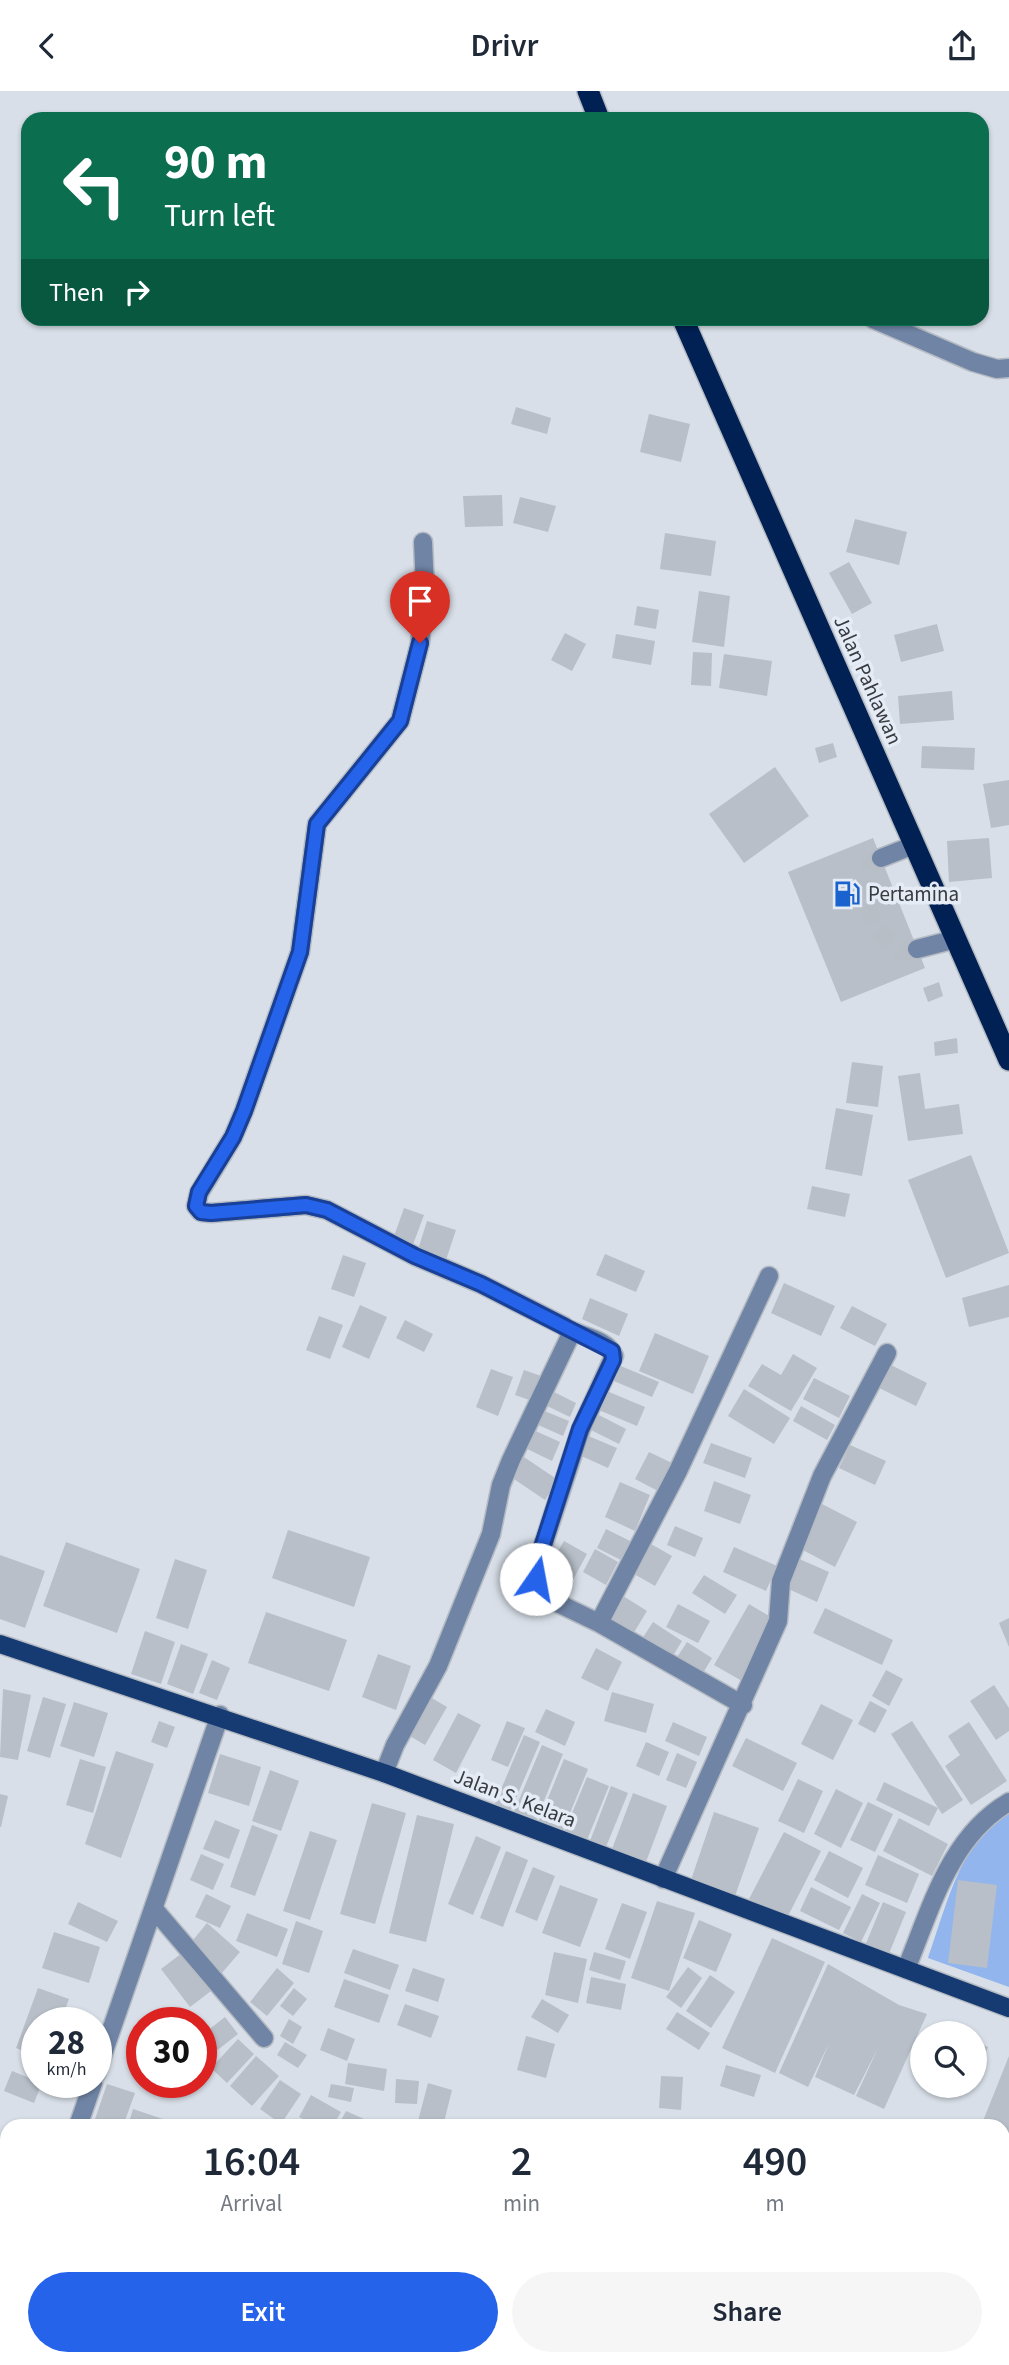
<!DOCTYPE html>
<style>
:root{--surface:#fff;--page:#f6f6f7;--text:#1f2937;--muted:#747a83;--accent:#2563eb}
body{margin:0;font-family:"Source Sans 3",sans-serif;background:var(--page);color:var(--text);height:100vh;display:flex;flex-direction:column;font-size:26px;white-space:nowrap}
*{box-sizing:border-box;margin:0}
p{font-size:23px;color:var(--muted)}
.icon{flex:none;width:38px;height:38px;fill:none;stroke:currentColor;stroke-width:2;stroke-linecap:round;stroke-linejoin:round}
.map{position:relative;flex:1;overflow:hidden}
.sheet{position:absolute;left:0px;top:2028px;width:1010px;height:247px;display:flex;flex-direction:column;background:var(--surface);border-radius:21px 21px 0 0;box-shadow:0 2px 5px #0004}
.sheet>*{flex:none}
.banner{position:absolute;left:21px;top:21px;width:968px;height:214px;border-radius:21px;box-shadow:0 2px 5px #0004;background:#0b6e4f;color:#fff;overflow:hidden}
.controls{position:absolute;left:910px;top:1930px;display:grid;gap:14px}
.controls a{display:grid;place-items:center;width:77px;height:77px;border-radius:50%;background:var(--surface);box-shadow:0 2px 5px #0004;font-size:35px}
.speed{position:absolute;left:21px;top:1916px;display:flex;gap:14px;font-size:35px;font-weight:700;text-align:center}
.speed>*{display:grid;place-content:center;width:91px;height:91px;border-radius:50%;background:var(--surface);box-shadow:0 2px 5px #0004;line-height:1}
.speed small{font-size:18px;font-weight:400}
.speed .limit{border:10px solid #d22;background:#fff;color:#111}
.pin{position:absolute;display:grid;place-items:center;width:60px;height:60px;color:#fff;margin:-72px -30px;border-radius:50% 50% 50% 0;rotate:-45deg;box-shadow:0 0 7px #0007}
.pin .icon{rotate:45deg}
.me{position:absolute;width:77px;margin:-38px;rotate:12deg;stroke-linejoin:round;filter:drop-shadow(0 0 5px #0008)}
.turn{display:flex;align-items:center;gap:24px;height:147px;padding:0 28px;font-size:32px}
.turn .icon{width:91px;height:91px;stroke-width:2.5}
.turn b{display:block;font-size:49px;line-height:60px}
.then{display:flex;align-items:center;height:66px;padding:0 28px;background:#0003;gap:14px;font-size:26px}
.eta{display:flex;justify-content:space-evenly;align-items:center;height:119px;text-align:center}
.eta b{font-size:42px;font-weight:600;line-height:49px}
.cta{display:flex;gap:14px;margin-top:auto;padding:14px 28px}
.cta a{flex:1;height:80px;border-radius:42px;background:var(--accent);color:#fff;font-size:28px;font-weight:600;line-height:80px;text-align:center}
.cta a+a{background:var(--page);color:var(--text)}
header{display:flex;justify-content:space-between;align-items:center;height:91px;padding:0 28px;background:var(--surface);font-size:32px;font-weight:600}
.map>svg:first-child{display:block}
.green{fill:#91b5ec}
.building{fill:#b8bfc8}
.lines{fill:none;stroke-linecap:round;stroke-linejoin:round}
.minor-tunnel{stroke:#b8bec6;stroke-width:18;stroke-dasharray:18 9;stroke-linecap:butt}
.minor-casing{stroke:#b5bbc3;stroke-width:21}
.major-casing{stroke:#b5bbc3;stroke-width:21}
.highway-casing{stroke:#b5bbc3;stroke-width:24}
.minor{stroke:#7085a6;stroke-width:18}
.major{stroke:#163a72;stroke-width:18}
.highway{stroke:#012053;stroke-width:21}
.route-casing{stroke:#184099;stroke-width:18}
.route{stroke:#2563eb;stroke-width:12}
.labels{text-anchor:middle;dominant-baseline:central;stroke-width:7;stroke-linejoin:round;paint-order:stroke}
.street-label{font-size:21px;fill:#383b3f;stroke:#e5ecf6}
.poi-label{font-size:21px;fill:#383b3f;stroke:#e5ecf6;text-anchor:start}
</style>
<header><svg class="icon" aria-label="back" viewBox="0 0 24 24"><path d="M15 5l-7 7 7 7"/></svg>Drivr<svg class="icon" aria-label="share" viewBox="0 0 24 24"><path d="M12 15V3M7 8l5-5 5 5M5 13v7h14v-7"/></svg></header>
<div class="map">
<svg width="1009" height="2274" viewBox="0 0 1009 2274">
<rect width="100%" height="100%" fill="#d8dfe8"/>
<!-- green -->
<path class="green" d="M1009 1722V1896L928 1867C945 1820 961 1746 1009 1722Z"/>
<!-- building -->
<path class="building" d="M516 316 551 327 547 343 511 333Z
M649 323 690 333 681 371 640 361Z
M502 404 503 435 465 436 463 405Z
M520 406 556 415 548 441 513 432Z
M855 428 907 441 899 474 846 461Z
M665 442 716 450 711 485 660 478Z
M849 471 872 512 852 523 829 482Z
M699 500 730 505 724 556 692 551Z
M637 515 659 519 656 538 634 534Z
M937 533 944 560 901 571 894 544Z
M565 542 586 553 572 580 551 569Z
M616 543 655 550 651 574 612 567Z
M693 561 712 562 711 595 691 594Z
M724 563 772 570 767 605 719 597Z
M952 600 954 629 900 633 898 605Z
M833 652 837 666 819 672 815 657Z
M922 655 975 657 974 679 921 677Z
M775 676 809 725 744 772 709 723Z
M1009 689V734L991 737 983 693Z
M873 747 925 877 841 911 788 781Z
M989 747 992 787 949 791 947 750Z
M939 891 943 905 928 911 923 897Z
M957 947 958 962 935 965 934 951Z
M852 971 883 975 878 1016 846 1012Z
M920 982 925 1018 959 1013 963 1043 908 1050 898 985Z
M836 1017 873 1024 862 1085 825 1078Z
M971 1064 1009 1162 946 1187 908 1089Z
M812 1095 850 1103 845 1126 807 1118Z
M404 1117 424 1124 411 1159 392 1151Z
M427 1130 456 1139 444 1175 416 1165Z
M605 1163 645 1180 636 1201 596 1184Z
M343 1164 366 1172 354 1206 331 1198Z
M784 1192 835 1215 821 1245 771 1222Z
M1009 1194V1226L969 1236 962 1207Z
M590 1207 628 1223 619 1245 582 1228Z
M360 1214 387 1226 369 1268 342 1256Z
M852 1215 887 1233 875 1255 840 1237Z
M319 1225 343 1234 330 1268 306 1259Z
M405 1229 433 1243 424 1261 396 1247Z
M655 1242 709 1265 693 1303 639 1280Z
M793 1263 817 1277 791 1320 748 1295 762 1273 781 1284Z
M616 1273 659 1291 652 1306 609 1288Z
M889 1273 927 1292 916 1315 877 1296Z
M491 1278 513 1286 498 1325 476 1316Z
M524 1279 541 1285 532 1310 515 1304Z
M814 1287 850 1305 839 1327 803 1308Z
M602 1298 645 1316 637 1335 594 1317Z
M744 1298 790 1327 774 1353 728 1325Z
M552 1300 576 1312 570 1326 545 1314Z
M801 1315 835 1334 827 1349 793 1330Z
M542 1319 569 1330 563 1345 536 1333Z
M597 1323 626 1338 619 1353 589 1338Z
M529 1337 560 1351 552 1370 521 1355Z
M586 1344 617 1357 608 1377 577 1363Z
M711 1352 752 1367 745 1387 703 1372Z
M850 1354 886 1370 875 1394 839 1377Z
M649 1361 672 1372 658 1400 635 1388Z
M524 1366 558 1389 545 1409 511 1386Z
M714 1390 751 1404 740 1433 704 1420Z
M620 1391 650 1404 635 1440 605 1426Z
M822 1413 857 1431 835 1476 799 1457Z
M675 1435 703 1447 695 1466 667 1454Z
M606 1438 632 1451 623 1470 597 1457Z
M288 1439 370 1466 354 1516 272 1487Z
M564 1450 587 1463 568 1498 544 1484Z
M66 1451 140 1478 117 1542 43 1515Z
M651 1453 672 1465 655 1495 634 1483Z
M734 1456 777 1475 766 1500 723 1481Z
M595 1458 618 1471 606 1494 583 1481Z
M0 1464 45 1480 25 1537 0 1528Z
M797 1467 829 1481 817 1511 784 1496Z
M175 1468 207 1479 188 1538 156 1527Z
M704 1484 737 1504 725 1523 692 1502Z
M620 1503 647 1520 633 1543 606 1527Z
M678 1513 710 1530 698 1552 666 1536Z
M749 1513 776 1529 742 1590 714 1574Z
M825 1517 893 1549 882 1574 813 1542Z
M266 1521 347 1549 329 1600 248 1572Z
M1009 1527V1556L999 1532Z
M653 1531 682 1550 669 1571 640 1551Z
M145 1540 175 1551 161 1593 131 1583Z
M687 1551 712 1567 700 1587 674 1571Z
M181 1553 208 1563 193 1603 167 1593Z
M596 1557 622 1571 608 1600 581 1587Z
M378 1563 411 1575 396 1619 362 1606Z
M212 1569 230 1577 217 1609 199 1602Z
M886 1579 903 1588 889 1615 872 1605Z
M994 1594 1009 1617V1640L996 1649 970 1610Z
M3 1598 31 1604 18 1669 0 1666Z
M612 1601 654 1613 646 1642 604 1630Z
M425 1603 447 1616 425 1654 403 1641Z
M43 1606 66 1613 50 1667 27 1660Z
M870 1610 887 1619 875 1642 858 1633Z
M74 1611 108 1622 94 1666 60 1655Z
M821 1613 853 1629 833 1669 801 1653Z
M546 1618 575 1631 565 1655 535 1641Z
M458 1622 481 1634 456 1682 433 1669Z
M159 1630 175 1636 167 1657 151 1651Z
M507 1630 525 1637 508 1676 491 1669Z
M912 1630 963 1709 942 1723 891 1643Z
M673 1631 707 1646 699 1665 665 1650Z
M969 1631 1007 1690 971 1714 945 1675 960 1664 948 1645Z
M524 1644 540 1651 510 1721 494 1715Z
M746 1647 797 1672 783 1700 732 1675Z
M646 1651 669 1661 659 1685 636 1675Z
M542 1654 563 1663 535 1732 513 1723Z
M116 1660 154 1673 121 1767 85 1753Z
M677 1662 697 1671 686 1697 666 1689Z
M220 1663 261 1676 249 1715 208 1702Z
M80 1668 106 1676 93 1722 66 1714Z
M564 1668 588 1678 561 1744 537 1734Z
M270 1679 299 1690 281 1740 252 1730Z
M587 1686 609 1695 587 1749 565 1739Z
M798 1688 823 1700 804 1742 778 1730Z
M884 1691 938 1717 929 1735 876 1709Z
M611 1695 628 1702 606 1756 590 1750Z
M836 1698 863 1712 841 1757 814 1743Z
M633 1702 667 1715 646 1771 612 1758Z
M0 1703 8 1705 1 1736H0Z
M868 1711 893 1723 875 1761 850 1749Z
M372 1712 406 1722 375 1833 340 1823Z
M714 1721 759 1737 735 1805 691 1789Z
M417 1724 454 1733 426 1851 389 1842Z
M899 1727 948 1753 932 1785 883 1760Z
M215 1729 240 1739 229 1768 203 1758Z
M252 1734 278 1744 255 1805 230 1796Z
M310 1740 337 1749 310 1829 283 1820Z
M784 1741 821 1760 787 1827 749 1808Z
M476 1745 501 1756 473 1824 448 1813Z
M506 1760 528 1769 503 1836 480 1827Z
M829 1760 863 1777 848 1807 814 1789Z
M201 1763 224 1773 213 1799 190 1789Z
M878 1764 919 1783 907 1812 865 1794Z
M533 1776 555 1785 537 1830 515 1821Z
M958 1789 997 1794 987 1877 948 1872Z
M560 1794 598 1808 580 1856 542 1842Z
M811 1796 851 1816 839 1839 800 1820Z
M206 1803 231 1815 220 1837 195 1826Z
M862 1803 880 1812 861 1851 843 1842Z
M657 1810 695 1822 669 1900 631 1887Z
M78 1811 118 1830 107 1851 68 1833Z
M883 1811 906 1821 888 1865 865 1855Z
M622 1812 647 1821 630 1868 605 1858Z
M247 1822 288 1838 277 1866 236 1850Z
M699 1829 732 1843 716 1881 683 1867Z
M296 1830 323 1840 309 1882 282 1873Z
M207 1832 240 1861 221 1883 189 1854Z
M54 1841 100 1856 89 1892 42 1877Z
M772 1847 825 1871 775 1982 722 1957Z
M353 1858 399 1874 390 1899 344 1882Z
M554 1861 587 1868 578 1912 545 1904Z
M594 1861 626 1870 620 1889 589 1879Z
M182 1862 211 1900 190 1916 161 1878Z
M828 1873 899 1914 927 1923 884 2018 856 2005 878 1957 854 2004 815 1986 829 1952 808 1996 779 1982Z
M688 1876 702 1887 681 1917 666 1906Z
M277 1877 294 1892 267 1925 250 1911Z
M413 1877 445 1888 438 1911 405 1900Z
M710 1884 735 1901 711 1937 686 1920Z
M591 1886 626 1893 621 1919 586 1912Z
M344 1888 389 1904 379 1932 334 1916Z
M38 1897 69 1908 60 1932H37V1965L16 1957Z
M294 1897 307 1908 293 1925 280 1915Z
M542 1908 569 1924 558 1942 531 1926Z
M405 1913 439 1925 431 1947 397 1934Z
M677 1921 710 1942 699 1959 666 1938Z
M225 1926 238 1943 215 1961 202 1944Z
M289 1928 302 1936 293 1953 280 1945Z
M328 1937 355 1948 347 1970 320 1959Z
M526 1945 555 1953 546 1987 517 1979Z
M238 1948 254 1963 227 1992 211 1977Z
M285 1951 307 1964 298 1977 277 1964Z
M975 1951 988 1956 978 1984 975 1983Z
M256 1965 279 1985 252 2015 230 1995Z
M1009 1965V2049L1003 2047V2035H981Z
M348 1972 387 1978 384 2000 345 1993Z
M726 1974 761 1984 754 2006 720 1995Z
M12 1980 42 1992 34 2012 4 2000Z
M661 1985 683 1986 681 2019 659 2017Z
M396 1988 419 1990 417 2013 395 2012Z
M280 1989 301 2003 281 2033 260 2018Z
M428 1992 452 1999 443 2035 418 2030Z
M107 1993 135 2002 123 2035 93 2034Z
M331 1993 354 1997 351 2011 328 2006Z
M311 2004 341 2021 333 2035H317L299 2026Z
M133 2018 166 2029 164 2035H128Z
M346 2020 380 2035H338Z
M0 2047 7 2050V2089L0 2104Z
M1003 2131 1009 2133V2157L1003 2155Z
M2 2149 7 2151V2197L0 2194Z
M1003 2175 1009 2176 1007 2215H1003Z
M0 2212 7 2215 1 2238H0Z
M1009 2245V2270L997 2274 995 2268H1003V2248Z
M900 2268H942L944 2274H902Z"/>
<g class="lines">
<!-- minor-tunnel -->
<path class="minor-tunnel" d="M881 767 869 776C863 817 868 839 905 861L917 858"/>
<!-- minor casing -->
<g class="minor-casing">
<path id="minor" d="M873 228 973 271 997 278 1009 277
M881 767 914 754
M917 858 956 848
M570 1239C584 1246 608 1249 614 1265L581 1338 536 1476V1488L547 1507 599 1532 743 1614
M599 1532 678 1380 769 1185
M384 1682 395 1654 438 1575 491 1443 501 1394 511 1369 571 1243 564 1235 481 1193 415 1165 327 1119 306 1114 211 1122 201 1121 196 1115 199 1102 233 1046 244 1020 300 861 317 733 400 630 420 552 425 497 423 451
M663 1788 778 1530 781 1490 822 1385 887 1262
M154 1818 264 1947
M906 1878C931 1818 949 1746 1009 1711
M96 1983 220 1624
M78 2035 93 1992
M1004 2163 1009 2164
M0 2201 7 2203
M0 2269 7 2249"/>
</g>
<!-- major casing -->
<g class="major-casing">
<path id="major" d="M0 1553 384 1682 1009 1917"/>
</g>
<!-- highway casing -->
<g class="highway-casing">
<path id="highway" d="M588 0 599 28
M683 228 1009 969"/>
</g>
<!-- minor -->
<use href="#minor" class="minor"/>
<!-- major -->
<use href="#major" class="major"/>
<!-- highway -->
<use href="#highway" class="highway"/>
</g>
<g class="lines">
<!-- route casing -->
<g class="route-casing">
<path id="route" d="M420 552 400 630 317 733 300 861 244 1020 233 1046 199 1101 196 1115 201 1121 211 1122 306 1114 327 1119 415 1165 481 1193 612 1260 613 1269 580 1338 536 1475V1488"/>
</g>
<!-- route -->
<use href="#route" class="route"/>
</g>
<!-- icons -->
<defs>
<g id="fuel-bare" transform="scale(2.1)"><path d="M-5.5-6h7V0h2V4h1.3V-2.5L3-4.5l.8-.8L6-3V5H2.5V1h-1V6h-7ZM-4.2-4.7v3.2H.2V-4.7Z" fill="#1a63ce" stroke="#e5ecf6" stroke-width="2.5" paint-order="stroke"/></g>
</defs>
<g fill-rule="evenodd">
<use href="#fuel-bare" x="847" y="803"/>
</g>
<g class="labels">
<!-- street labels -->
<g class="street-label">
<text transform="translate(868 589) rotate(66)">Jalan Pahlawan</text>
<text transform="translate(515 1707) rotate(21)">Jalan S. Kelara</text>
</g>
<!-- poi labels -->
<g class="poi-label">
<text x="868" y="803">Pertamina</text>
</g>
</g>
</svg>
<div class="controls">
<a><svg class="icon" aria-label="search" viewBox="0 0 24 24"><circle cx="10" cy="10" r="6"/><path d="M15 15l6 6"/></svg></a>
</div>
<div class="speed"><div>28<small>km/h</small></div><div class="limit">30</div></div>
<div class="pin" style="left:420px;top:552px;background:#d93025"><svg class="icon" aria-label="arrive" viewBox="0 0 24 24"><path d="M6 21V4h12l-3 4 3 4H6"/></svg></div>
<svg class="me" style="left:536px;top:1488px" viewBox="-20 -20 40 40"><circle r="19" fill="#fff"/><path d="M0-13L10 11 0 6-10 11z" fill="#2563eb"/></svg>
<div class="banner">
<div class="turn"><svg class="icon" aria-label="left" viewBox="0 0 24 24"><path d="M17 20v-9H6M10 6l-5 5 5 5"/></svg><div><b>90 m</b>Turn left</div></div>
<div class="then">Then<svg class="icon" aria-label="right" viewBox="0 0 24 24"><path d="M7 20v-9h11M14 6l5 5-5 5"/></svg></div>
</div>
<section class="sheet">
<div class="eta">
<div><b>16:04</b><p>Arrival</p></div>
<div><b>2</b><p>min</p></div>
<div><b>490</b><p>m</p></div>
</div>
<div class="cta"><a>Exit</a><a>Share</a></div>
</section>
</div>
